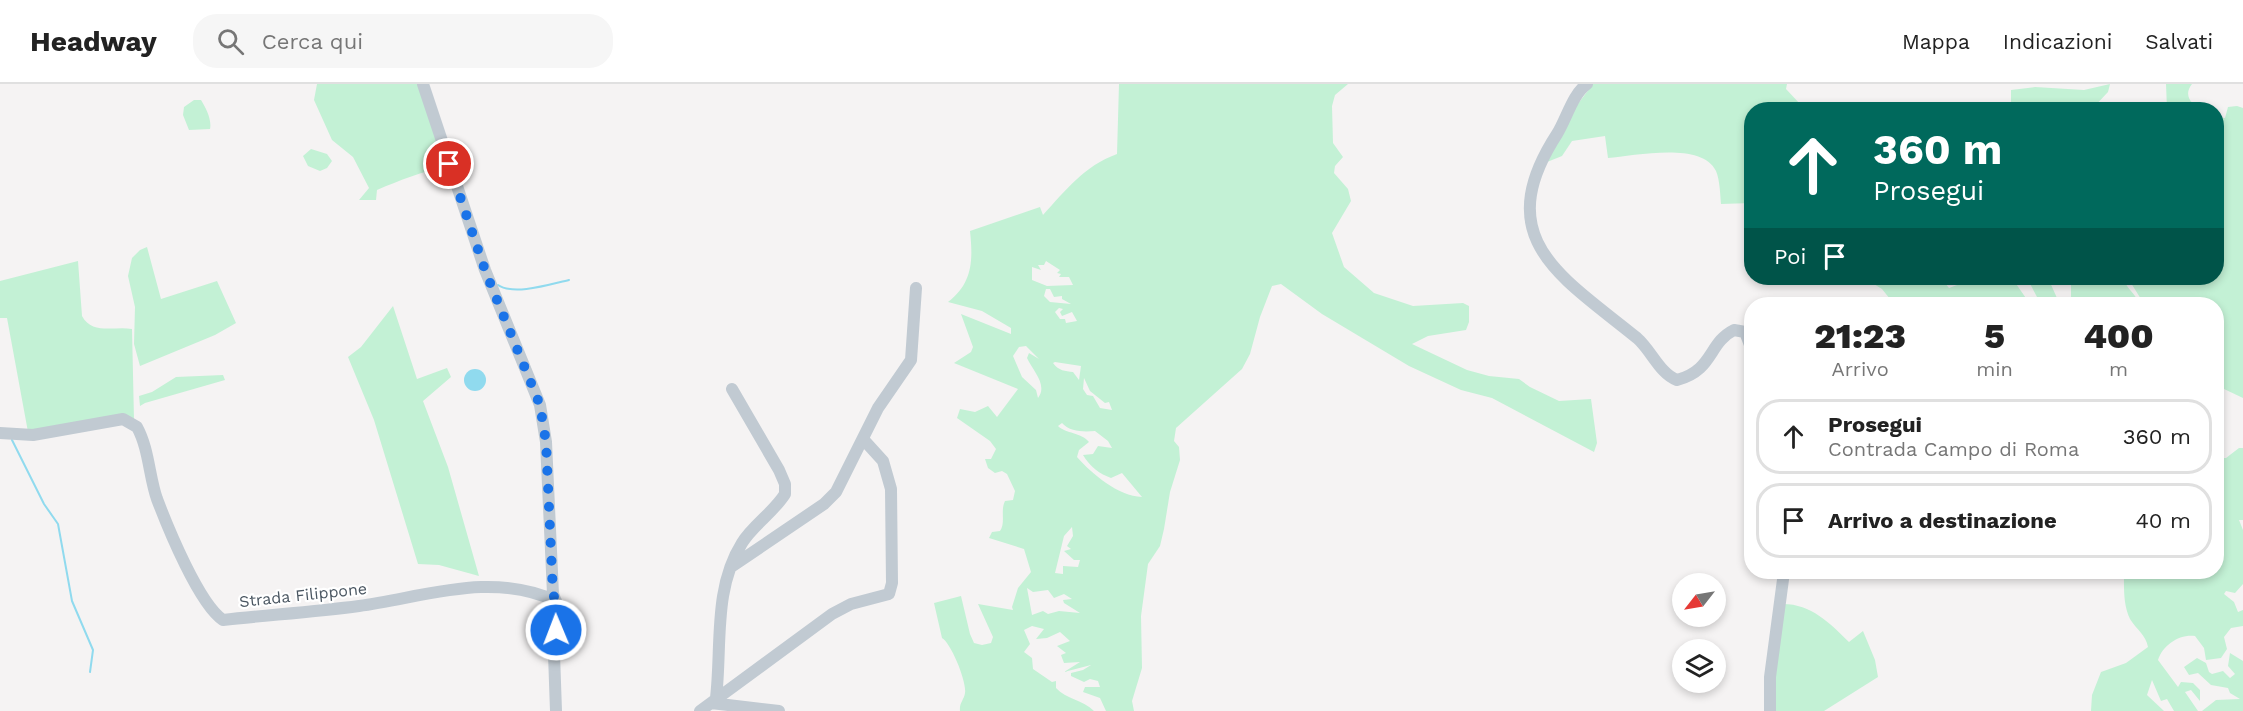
<!DOCTYPE html>
<html lang="it">
<style>
:root{--surface:#fff;--page:#f6f6f6;--text:#222;--muted:#767676;--line:#e0e0e0}
body{margin:0;font-family:"Work Sans",sans-serif;background:var(--page);color:var(--text);height:100vh;display:flex;flex-direction:column;font-size:22px;white-space:nowrap}
*{box-sizing:border-box;margin:0}
p{font-size:20px;color:var(--muted)}
.icon{flex:none;width:33px;height:33px;fill:none;stroke:currentColor;stroke-width:2;stroke-linecap:round;stroke-linejoin:round}
.map{position:relative;flex:1;overflow:hidden}
.drawer{position:absolute;left:1744px;top:213px;width:480px;height:282px;display:flex;flex-direction:column;background:var(--surface);border-radius:24px;box-shadow:0 3px 9px #0003}
.drawer>*{flex:none}
.guide{position:absolute;left:1744px;top:18px;width:480px;height:183px;border-radius:24px;box-shadow:0 3px 9px #0003;background:#00695c;color:#fff;overflow:hidden}
.needle{width:39px;rotate:239deg}
.controls{position:absolute;left:1672px;top:489px;display:grid;gap:12px}
.controls a{display:grid;place-items:center;width:54px;height:54px;border-radius:50%;background:var(--surface);box-shadow:0 3px 9px #0003;font-size:30px}
.pin{position:absolute;display:grid;place-items:center;width:51px;height:51px;color:#fff;margin:-26px;border:3px solid #fff;border-radius:50%;box-shadow:0 2px 6px #0007}
.me{position:absolute;width:66px;margin:-33px;rotate:359deg;stroke-linejoin:round;filter:drop-shadow(0 0 4px #0008)}
.turn{display:flex;align-items:center;gap:21px;height:126px;padding:0 30px;font-size:27px}
.turn .icon{width:78px;height:78px;stroke-width:2.5}
.turn b{display:block;font-size:42px;line-height:51px}
.then{display:flex;align-items:center;height:57px;padding:0 30px;background:#0003;gap:12px;font-size:22px}
.eta{display:flex;justify-content:space-evenly;align-items:center;height:102px;text-align:center}
.eta b{font-size:36px;font-weight:800;line-height:42px}
ul{padding:0;list-style:none}
li{display:flex;align-items:center;gap:18px;height:75px;margin:0 12px 9px;padding:0 18px;border:3px solid var(--line);border-radius:24px}
li div{flex:1}
li b{display:block;font-size:22px}
li em{font-style:normal}
header{display:flex;align-items:center;gap:36px;box-sizing:border-box;height:84px;padding:0 30px;background:var(--surface);border-bottom:2px solid var(--line)}
header strong{font-size:28px}
nav{display:flex;gap:33px;margin-inline-start:auto;font-size:21px}
.search{width:420px;height:54px;background:var(--page);display:flex;align-items:center;gap:15px;box-sizing:border-box;padding:0 21px;border-radius:24px;color:var(--muted);font-size:22px}
.map>svg:first-child{display:block}
.green{fill:#c3f1d5;fill-rule:evenodd}
.water{fill:#90daee}
.lines{fill:none;stroke-linecap:round;stroke-linejoin:round}
.stream{stroke:#90daee;stroke-width:2}
.minor{stroke:#c1cad2;stroke-width:12}
.route{stroke:#1a73e8;stroke-width:10;stroke-dasharray:0 18}
.labels{text-anchor:middle;dominant-baseline:central;stroke-width:4.5;stroke-linejoin:round;paint-order:stroke}
.street-label{font-size:16px;fill:#4a5661;stroke:#fff}
</style>
<header>
<strong>Headway</strong>
<div class="search"><svg class="icon" aria-label="search" viewBox="0 0 24 24"><circle cx="10" cy="10" r="6"/><path d="M15 15l6 6"/></svg>Cerca qui</div>
<nav><a>Mappa</a><a>Indicazioni</a><a>Salvati</a></nav>
</header>
<div class="map">
<svg width="2243" height="627" viewBox="0 0 2243 627">
<rect width="100%" height="100%" fill="#f5f3f3"/>
<!-- green -->
<path class="green" d="M317 0H421L447 82C422 88 400 96 377 106L376 116H359L369 104 353 73 332 56 314 16Z
M1119 0H1348L1335 11 1332 22 1333 59 1343 73 1335 82 1334 89 1348 105 1351 117 1332 149 1344 183 1374 209 1413 222 1463 219 1469 222V238L1466 246 1428 252 1412 260 1467 286 1489 292 1519 295 1530 303 1559 317 1591 315 1597 359 1594 368 1492 314 1461 306 1409 282 1322 230 1281 200 1272 202 1260 233 1250 270 1242 285 1176 344 1174 357 1179 363 1180 376 1170 408 1164 445 1160 462 1148 480 1141 532 1142 584 1132 617 1134 627H1106L1100 614 1083 608 1085 603H1100L1098 597 1090 595 1084 598 1071 592V589L1083 586 1091 581 1064 588 1080 578 1064 579 1061 571 1066 569 1057 562 1070 557 1060 548 1047 554 1036 555 1044 545 1032 542 1024 546 1030 560 1024 568 1032 574 1033 585 1052 598 1056 597V604C1066 615 1083 616 1094 627H960C959 619 964 616 965 609 967 598 951 559 942 554L934 519 961 512 970 550 974 559 982 561 991 559 993 553 978 520 1013 526 1012 523 1018 504 1031 488 1024 465 989 454 992 448 1000 447C1006 438 1000 427 1005 417L1013 416 1015 407 1007 390 1002 387 995 389 988 384 985 375H991L996 365 990 357 957 334 960 325 975 328 988 322 997 333 1018 305 954 279 971 268 973 263 961 230 1011 250V244L982 227 948 218C973 199 973 176 970 147L1040 123 1043 131C1066 106 1084 82 1117 70ZM1046 177 1060 186 1057 189 1061 190 1059 193H1069L1073 201 1047 202 1032 196V183L1041 186 1038 181H1044ZM1046 205H1050L1054 213 1062 212V215L1071 220 1050 218 1044 212ZM1059 224 1063 225 1060 228 1062 232 1072 228 1077 237 1066 239 1065 235H1060L1055 228ZM1026 262 1039 275 1029 269 1027 274C1033 287 1048 301 1038 314L1036 306 1022 293 1013 272 1019 263ZM1055 278 1081 282 1079 296 1073 288C1065 287 1059 287 1053 279ZM1084 294 1090 307 1105 319 1109 318 1112 326 1100 324 1093 312 1087 311 1083 305ZM1062 339C1070 348 1084 348 1095 347L1108 357 1112 364 1098 362 1093 370 1083 371C1090 383 1100 390 1111 394L1122 389 1142 413C1118 412 1092 390 1077 373L1079 366 1089 358C1081 348 1066 350 1058 342ZM1072 443 1073 452 1067 462 1071 465 1064 467 1074 476H1080L1078 483 1063 482V490L1055 489 1064 452ZM1027 504 1033 508 1048 506 1054 514 1064 510 1072 515 1063 516 1064 519 1080 529 1059 527 1048 530 1043 527 1032 531Z
M1593 0H1787L1786 5 1801 21 1809 25 1752 26V109L1746 104 1752 119 1721 120C1720 109 1720 97 1716 87 1702 57 1634 72 1608 74L1605 52 1572 57 1562 72 1547 78 1574 25Z
M2110 0 2108 8 2092 25H2011V6L2035 3 2084 6Z
M2166 0H2192C2183 11 2191 21 2202 25H2167Z
M194 16H201C206 24 212 36 210 45L189 46 183 31 184 23Z
M2237 22 2243 24V314L2224 305 2217 297V220H2144L2131 199 2132 194H2217V33L2225 34 2228 23Z
M311 65 327 70 332 77 327 84 320 87 308 82 303 72Z
M147 163 161 215 217 197 236 239 215 251 140 282 134 260 135 223 128 192 132 174 140 166Z
M78 177 82 232C92 251 114 242 132 245L134 336 28 348 7 234H0V197Z
M1864 194H1905L1912 199 1919 194H1941L1949 204 1957 201 1951 194H2012L2030 220H1894L1882 205Z
M2027 194H2048L2057 214 2064 220H2035L2037 213Z
M2071 194H2124C2124 203 2136 209 2139 220H2091L2082 216 2076 218 2071 215Z
M393 222 417 295 447 284 451 293 423 317 448 383 479 492 439 481 418 480 374 336 348 273 361 263Z
M223 291 225 296 145 319 140 322 139 312 152 308 176 293Z
M2239 364H2243V436H2239L2243 446V500L2235 509 2226 507 2224 510 2234 518 2238 528 2243 526V542L2231 544 2224 553 2227 565 2221 574 2206 576 2204 564 2195 552C2179 550 2163 561 2158 576L2178 603 2181 598 2193 599 2200 606V617L2191 606 2185 608 2198 627H2174L2167 615 2161 617 2152 596 2147 611 2164 627H2091L2092 611 2101 588 2126 579 2148 563C2146 551 2136 545 2130 535 2123 521 2124 503 2124 488H2217V374H2226Z
M1783 520C1811 520 1830 539 1849 558L1863 547 1875 576 1878 593 1824 627H1773L1772 614Z
M2230 569 2243 577V627H2202L2216 616 2240 615 2230 609 2228 604 2211 601 2198 589 2189 591 2184 583 2197 574 2206 579 2209 588 2212 590 2223 587 2230 594 2235 590 2228 582Z"/>
<!-- water -->
<path class="water" d="M464 296a11 11 0 1 1 22 0a11 11 0 1 1-22 0Z"/>
<g class="lines">
<!-- stream -->
<path class="stream" d="M498 201C514 212 551 200 569 196
M12 356 44 420 58 440 72 517 93 566 90 588"/>
<!-- minor -->
<path class="minor" d="M423 0 485 186 540 321 546 358 553 510 558 523 554 570 556 627
M1587 0C1572 11 1567 34 1557 50 1489 155 1561 192 1637 254 1651 266 1660 290 1677 296 1714 286 1708 259 1734 246L1745 248 1752 266
M0 349 33 351 123 335 137 343C149 365 149 392 157 415 168 444 199 520 223 536 268 531 314 528 359 522 425 513 491 487 556 517
M731 483 824 420 836 408 878 324 911 276 916 204
M716 614C722 563 713 505 742 459 753 441 773 429 785 410V400L779 386 732 305
M711 619 779 627
M700 627 832 530 851 520 889 510 892 499 891 405 883 377 863 355
M1770 627V593L1784 488"/>
</g>
<g class="lines">
<!-- route -->
<path class="route" d="M449 80 486 189 540 321 546 358 553 510 558 523 556 546"/>
</g>
<g class="labels">
<!-- street labels -->
<g class="street-label">
<text transform="translate(303 511) rotate(-6)">Strada Filippone</text>
</g>
</g>
</svg>
<div class="controls">
<a><svg class="needle" viewBox="-14 -14 28 28"><path d="M0-13l5 13h-10z" fill="#e53935"/><path d="M0 13l5-13h-10z" fill="#767676"/></svg></a>
<a><svg class="icon" aria-label="layers" viewBox="0 0 24 24"><path d="M12 4l9 5-9 5-9-5zM3 14l9 5 9-5"/></svg></a>
</div>
<div class="pin" style="left:449px;top:80px;background:#d93025"><svg class="icon" aria-label="arrive" viewBox="0 0 24 24"><path d="M6 21V4h12l-3 4 3 4H6"/></svg></div>
<svg class="me" style="left:556px;top:546px" viewBox="-20 -20 40 40"><circle r="17" fill="#1a73e8" stroke="#fff" stroke-width="3"/><path d="M0-11L8 9 0 5-8 9z" fill="#fff"/></svg>
<div class="guide">
<div class="turn"><svg class="icon" aria-label="ahead" viewBox="0 0 24 24"><path d="M12 20V5M6 11l6-6 6 6"/></svg><div><b>360 m</b>Prosegui</div></div>
<div class="then">Poi<svg class="icon" aria-label="arrive" viewBox="0 0 24 24"><path d="M6 21V4h12l-3 4 3 4H6"/></svg></div>
</div>
<section class="drawer">
<div class="eta">
<div><b>21:23</b><p>Arrivo</p></div>
<div><b>5</b><p>min</p></div>
<div><b>400</b><p>m</p></div>
</div>
<ul>
<li><svg class="icon" aria-label="ahead" viewBox="0 0 24 24"><path d="M12 20V5M6 11l6-6 6 6"/></svg><div><b>Prosegui</b><p>Contrada Campo di Roma</p></div><em>360 m</em></li>
<li><svg class="icon" aria-label="arrive" viewBox="0 0 24 24"><path d="M6 21V4h12l-3 4 3 4H6"/></svg><div><b>Arrivo a destinazione</b></div><em>40 m</em></li>
</ul>
</section>
</div>
